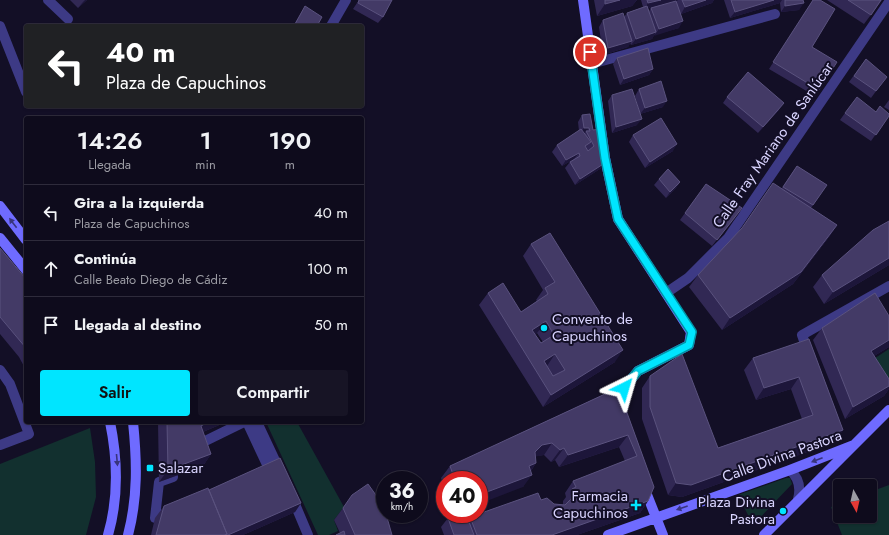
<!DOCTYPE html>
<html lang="es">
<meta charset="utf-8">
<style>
:root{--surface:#0e0b1c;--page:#171425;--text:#f1f3f6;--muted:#9b9ba3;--line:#2e2b3b;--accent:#00e5ff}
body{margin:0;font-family:Jost,sans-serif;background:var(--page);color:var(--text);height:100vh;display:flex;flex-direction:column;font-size:15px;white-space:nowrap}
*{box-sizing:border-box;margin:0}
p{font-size:13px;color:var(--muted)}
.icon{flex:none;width:22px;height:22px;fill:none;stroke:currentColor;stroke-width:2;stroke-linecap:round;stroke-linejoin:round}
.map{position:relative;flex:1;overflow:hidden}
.panel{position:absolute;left:24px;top:116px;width:340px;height:308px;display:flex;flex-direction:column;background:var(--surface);border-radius:4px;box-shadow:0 1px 3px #0004,0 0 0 1px var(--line)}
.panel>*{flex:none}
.hud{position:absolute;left:24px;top:24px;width:340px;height:84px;border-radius:4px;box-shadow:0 1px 3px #0004,0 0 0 1px var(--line);background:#202124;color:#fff;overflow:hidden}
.needle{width:26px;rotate:172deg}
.buttons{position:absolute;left:833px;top:479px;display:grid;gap:8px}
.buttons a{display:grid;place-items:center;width:44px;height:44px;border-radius:4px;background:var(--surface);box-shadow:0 1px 3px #0004,0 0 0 1px var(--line);font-size:20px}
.speed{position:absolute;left:376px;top:471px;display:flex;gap:8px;font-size:20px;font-weight:700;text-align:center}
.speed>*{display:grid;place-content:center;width:52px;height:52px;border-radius:50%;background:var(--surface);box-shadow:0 1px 3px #0004,0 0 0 1px var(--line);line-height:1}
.speed small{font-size:10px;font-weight:400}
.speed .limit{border:6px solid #d22;background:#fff;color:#111}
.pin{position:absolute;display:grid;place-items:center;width:34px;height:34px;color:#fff;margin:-17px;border:2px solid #fff;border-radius:50%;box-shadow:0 1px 4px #0007}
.me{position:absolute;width:44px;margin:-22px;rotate:40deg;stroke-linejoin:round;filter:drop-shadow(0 0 3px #0008)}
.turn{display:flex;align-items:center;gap:14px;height:84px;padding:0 16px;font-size:18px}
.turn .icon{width:52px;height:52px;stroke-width:2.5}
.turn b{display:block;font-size:28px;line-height:34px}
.eta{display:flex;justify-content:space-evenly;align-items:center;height:68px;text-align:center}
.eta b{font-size:24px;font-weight:600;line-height:28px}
.primary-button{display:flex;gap:8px;margin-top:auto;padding:8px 16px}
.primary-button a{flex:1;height:46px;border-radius:4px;background:var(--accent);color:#111;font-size:16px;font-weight:600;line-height:46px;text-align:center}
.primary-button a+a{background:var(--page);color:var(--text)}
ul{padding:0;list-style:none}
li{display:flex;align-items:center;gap:12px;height:56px;padding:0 16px;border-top:1px solid var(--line)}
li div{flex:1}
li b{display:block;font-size:15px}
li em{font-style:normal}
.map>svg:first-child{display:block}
.green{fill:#12302f}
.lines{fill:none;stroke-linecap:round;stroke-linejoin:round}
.street{stroke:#3d3a85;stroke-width:10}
.secondary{stroke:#6f6bff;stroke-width:10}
.wall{fill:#312854;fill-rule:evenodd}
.shaded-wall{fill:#1d163a}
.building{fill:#433a66;stroke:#5a527e;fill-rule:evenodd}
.oneway{fill:#38347d}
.route-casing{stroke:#0095a6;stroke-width:10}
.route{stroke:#00e5ff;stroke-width:7}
.poi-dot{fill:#00e5ff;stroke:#130f26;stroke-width:1.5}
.labels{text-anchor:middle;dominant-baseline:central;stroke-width:4;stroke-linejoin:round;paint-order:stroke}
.street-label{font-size:15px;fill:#d9d4ff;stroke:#130f26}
.poi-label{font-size:15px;fill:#d9d4ff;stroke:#130f26;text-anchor:start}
</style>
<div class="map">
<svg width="889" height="535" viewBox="0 0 889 535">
<rect width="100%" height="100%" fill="#130f26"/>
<!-- green -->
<path class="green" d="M889 349V388L866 364Z
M266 422H297L344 507 334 520 338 531 329 535H318Z
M90 428 95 462 96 497 86 535H0V464Z
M786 478H790L792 484 753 525 738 495Z
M889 485V535H842L831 507 840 504V516H870V492Z"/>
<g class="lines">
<!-- street -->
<path class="street" d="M48 0 68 19
M0 26 26 92
M331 26 346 0
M591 64 775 14
M666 293 688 278 728 238 889 2
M808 352 802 335 889 286
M0 370 10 384 29 434 0 445
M247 422 269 469 263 472
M257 422 280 471
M195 446 244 422
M790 470C799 478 801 488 798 499
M292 497 308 535
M167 513 155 518 159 482 173 477"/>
<!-- secondary -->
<path class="secondary" d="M583 0 605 158 618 219 691 332 689 345 638 371 624 388 618 406 619 409
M0 206 26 240
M0 238 26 270
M644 487 663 535
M108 535C119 497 118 461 110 422
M128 535C138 497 137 461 133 422
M608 535 790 470 854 445
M764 535 889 410"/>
</g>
<!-- wall -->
<path class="wall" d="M70 0H87L78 8Z
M359 0H392L383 17 378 23 353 9Z
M594 0H637L632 6 597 16Z
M641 0H714L712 3 681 14 679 28 654 35 652 39 631 45 630 43 628 47 603 55 599 27 603 20 624 17 627 13 643 7ZM655 7 651 8 649 11 648 8Z
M724 0H803L799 10 781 12 780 3 730 18Z
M813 0 812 47 819 90 815 96 769 69Z
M827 0H882L864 24Z
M305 6 317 26H293L301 13Z
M617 58 653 69 649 75 620 85 613 64Z
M866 59 882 83 871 98 849 82Z
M639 89 663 107 640 114 635 96Z
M612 95 637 125 612 133 608 101Z
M727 97 779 110 758 133 723 103Z
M889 100V110L884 107Z
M876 112 889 116 871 141 840 120 845 113Z
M582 115 593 130 608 161 603 167 575 185 565 168 570 162 574 159 562 166 552 152 557 145 579 131 578 122Z
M633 135 673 151 645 168 629 142Z
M797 166 827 185 811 208 837 225 829 237 793 284 722 330 689 287 698 275 781 189Z
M659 179 680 182 676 188 666 198 654 185Z
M742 208 712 246 680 220 685 213Z
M889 221V265L824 304 813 287 822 275Z
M531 244 615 362 543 407 479 305 488 293 521 312 537 301 536 300 543 290 523 256ZM537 333 543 342 541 343 535 334Z
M0 248 26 279V370L19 357 0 334Z
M889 316V347L874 356 889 379V389L884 396 845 419 813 340 822 328Z
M809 339 843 430 835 442 682 497 668 495 642 419V388L650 376 718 448 802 419 791 389 756 400 744 370 753 358Z
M618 388 654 487 648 501 640 513 577 535H444L441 527 448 518 468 519 470 517 541 500 554 504 563 505V501L566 497 565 493 573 481 625 461 619 447 559 467 555 460 551 462 544 455 536 456V463L531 471 523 487 479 480H445V487L441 478 450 466Z
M158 422H225L224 423 203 432 211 454 203 466 159 482Z
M209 490 301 503 295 512 243 535H151L155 518 164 506Z
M343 508 392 535H336L340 533 334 520Z"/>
<!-- shaded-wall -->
<path class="shaded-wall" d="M85 0H87L78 8 83 2Z
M620 0H637L632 6 597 16 605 4Z
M661 0H678L676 2 644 9 648 3Z
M706 0H714L712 3 681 14 685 7Z
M774 0H782L780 3 730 18 735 12Z
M804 3 799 10 781 12 785 6Z
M683 21 679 28 654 36 659 29Z
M656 32 652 39 631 45 636 39Z
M632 41 628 47 603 55 608 48Z
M653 69 649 75 620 85 624 79Z
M667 101 663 107 640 114 645 108Z
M784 103 779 110 758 133 763 127Z
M642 119 637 125 612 133 616 127Z
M584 128H589L584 134 579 135Z
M677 144 673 151 645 168 650 162Z
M579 153 574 159 562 166 566 160Z
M608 161 603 167 575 185 580 179Z
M680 182 676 188 666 198 670 192Z
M742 208 738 215 712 246 717 240Z
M837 225 829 237 793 284 722 330 730 318Z
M889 258V265L824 304 833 292Z
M546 321 537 333 524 342 532 330Z
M889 340V347L862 363 871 351Z
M623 350 615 362 543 407 551 395Z
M555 354 547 366 544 361Z
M799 377 791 389 756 400 764 388Z
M889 386V389L884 396 845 419 853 407Z
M208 422H225L224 423 205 431 192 438 201 426Z
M843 430 835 442 682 497 668 495 676 483Z
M628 435 619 447 559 467 568 455Z
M552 443 544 455 533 457 535 452 542 445Z
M564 448 555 460 551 462 560 450Z
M211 454 203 466 159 482 168 470Z
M536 463 528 475 529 466Z
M532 475 523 487 479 504V495Z
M648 501 640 513 577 535H552Z
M301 503 295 512 243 535H228Z"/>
<!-- building -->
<path class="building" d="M359 0H392L383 17 358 3Z
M605 0H620L605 4Z
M647 0H661L648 3Z
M682 0H706L685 7Z
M731 0H774L735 12Z
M785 0H803L804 3 785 6Z
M813 0H820L835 9 812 47 837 62 819 90 773 62Z
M848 0H881L871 15Z
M676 1 683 21 659 29 651 8Z
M305 6 322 17 317 26H294Z
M647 6 656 32 636 39 627 13Z
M623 13 632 41 608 48 603 20Z
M648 48 653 69 624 79 617 58Z
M866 59 887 77 876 91 854 76Z
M748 72 784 103 763 127 727 97Z
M661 81 667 101 645 108 639 89Z
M632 89 642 119 616 127 612 95Z
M857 97 876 112 880 106 889 114V116L876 135 845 113Z
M590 114 593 130 601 129 608 161 580 179 570 162 580 156 579 153 566 160 557 145 581 129 591 142 585 146 588 151 594 146 586 131H590L589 128H584L582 115Z
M661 118 677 144 650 162 633 135Z
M797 166 827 185 813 205 783 187Z
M668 169 680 182 670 192 659 179Z
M773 183 837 225 801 272 730 318 698 275 742 228Z
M706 184 742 208 717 240 685 213Z
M889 221V258L833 292 822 275 873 230Z
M550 233 623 350 551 395 488 293 503 283 521 312 548 294 545 288 555 282 531 244ZM546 321 554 335 541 343 532 330ZM555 354 565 370 553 376 544 361Z
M0 248 26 279V348L0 317Z
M875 293 889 316V340L871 351 889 379V386L853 407 822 328Z
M809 339 843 430 691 485 676 483 650 407V376L682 354 718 448 813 415 799 377 764 388 753 358Z
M618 388 654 487 648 501 552 535H477L470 517 538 493 541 500 547 498 554 504 565 505 571 499 572 489 576 487 573 481 637 456 628 435 568 455 564 448 560 450 552 443 542 445 535 452 536 463 529 466 532 475 479 495V480H455L450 466Z
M167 422H208L201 426 211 454 168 470Z
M280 458 301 503 228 535H226L227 534 209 490Z
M368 484 383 505 385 512V514H386L392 535H355L343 508 352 495Z
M208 488 227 534 224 535H156L164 506Z
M460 514H466L474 535H454L448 518Z
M344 531 345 535H336Z"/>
<!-- one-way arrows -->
<defs><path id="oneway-solid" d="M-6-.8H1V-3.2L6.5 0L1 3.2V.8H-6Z"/></defs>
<g class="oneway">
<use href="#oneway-solid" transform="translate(13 223) rotate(-127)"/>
<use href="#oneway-solid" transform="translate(117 460) rotate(85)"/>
<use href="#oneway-solid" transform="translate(817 460) rotate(159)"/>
<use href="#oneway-solid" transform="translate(682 508) rotate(161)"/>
</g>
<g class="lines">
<!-- route casing -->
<g class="route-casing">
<path id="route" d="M590 52 605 158 618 219 692 332 689 345 638 371 624 388"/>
</g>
<!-- route -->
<use href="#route" class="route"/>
</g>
<!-- markers -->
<g class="poi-dot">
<circle cx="544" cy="328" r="4"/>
<rect x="146" y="464" width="8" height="8" rx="2"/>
<path d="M634 499h4v4h4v4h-4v4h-4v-4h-4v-4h4z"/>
<circle cx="783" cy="511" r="4"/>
</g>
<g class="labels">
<!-- street labels -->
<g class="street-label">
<text transform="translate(773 145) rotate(-55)">Calle Fray Mariano de Sanlúcar</text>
<text transform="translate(782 456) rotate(-20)">Calle Divina Pastora</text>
</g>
<!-- poi labels -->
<g class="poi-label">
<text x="552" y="319">Convento de<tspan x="552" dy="17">Capuchinos</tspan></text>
<text x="158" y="468">Salazar</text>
<text x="628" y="496" text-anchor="end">Farmacia<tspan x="628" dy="17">Capuchinos</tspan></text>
<text x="775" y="502" text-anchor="end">Plaza Divina<tspan x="775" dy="17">Pastora</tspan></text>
</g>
</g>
</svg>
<div class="buttons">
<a><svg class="needle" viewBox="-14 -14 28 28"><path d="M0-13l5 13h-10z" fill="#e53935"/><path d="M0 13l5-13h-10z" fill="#9b9ba3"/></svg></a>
</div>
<div class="speed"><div>36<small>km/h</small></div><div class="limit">40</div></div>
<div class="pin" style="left:590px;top:52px;background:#d93025"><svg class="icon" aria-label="arrive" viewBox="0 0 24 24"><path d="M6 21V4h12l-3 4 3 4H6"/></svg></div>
<svg class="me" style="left:624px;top:388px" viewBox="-20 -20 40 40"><path d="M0-17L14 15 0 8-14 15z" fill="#00e5ff" stroke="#fff" stroke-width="4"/></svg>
<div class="hud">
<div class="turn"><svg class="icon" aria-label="left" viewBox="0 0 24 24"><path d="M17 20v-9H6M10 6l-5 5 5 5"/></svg><div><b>40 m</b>Plaza de Capuchinos</div></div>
</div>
<section class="panel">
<div class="eta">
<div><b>14:26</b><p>Llegada</p></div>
<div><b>1</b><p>min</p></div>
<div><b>190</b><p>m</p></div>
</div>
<ul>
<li><svg class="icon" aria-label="left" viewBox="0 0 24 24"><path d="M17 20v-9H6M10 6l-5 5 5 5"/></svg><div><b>Gira a la izquierda</b><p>Plaza de Capuchinos</p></div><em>40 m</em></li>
<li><svg class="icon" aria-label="ahead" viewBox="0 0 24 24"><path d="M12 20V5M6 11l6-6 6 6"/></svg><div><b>Continúa</b><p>Calle Beato Diego de Cádiz</p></div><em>100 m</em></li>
<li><svg class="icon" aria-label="arrive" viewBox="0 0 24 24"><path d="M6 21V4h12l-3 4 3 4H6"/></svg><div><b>Llegada al destino</b></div><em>50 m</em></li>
</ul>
<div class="primary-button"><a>Salir</a><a>Compartir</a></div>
</section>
</div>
